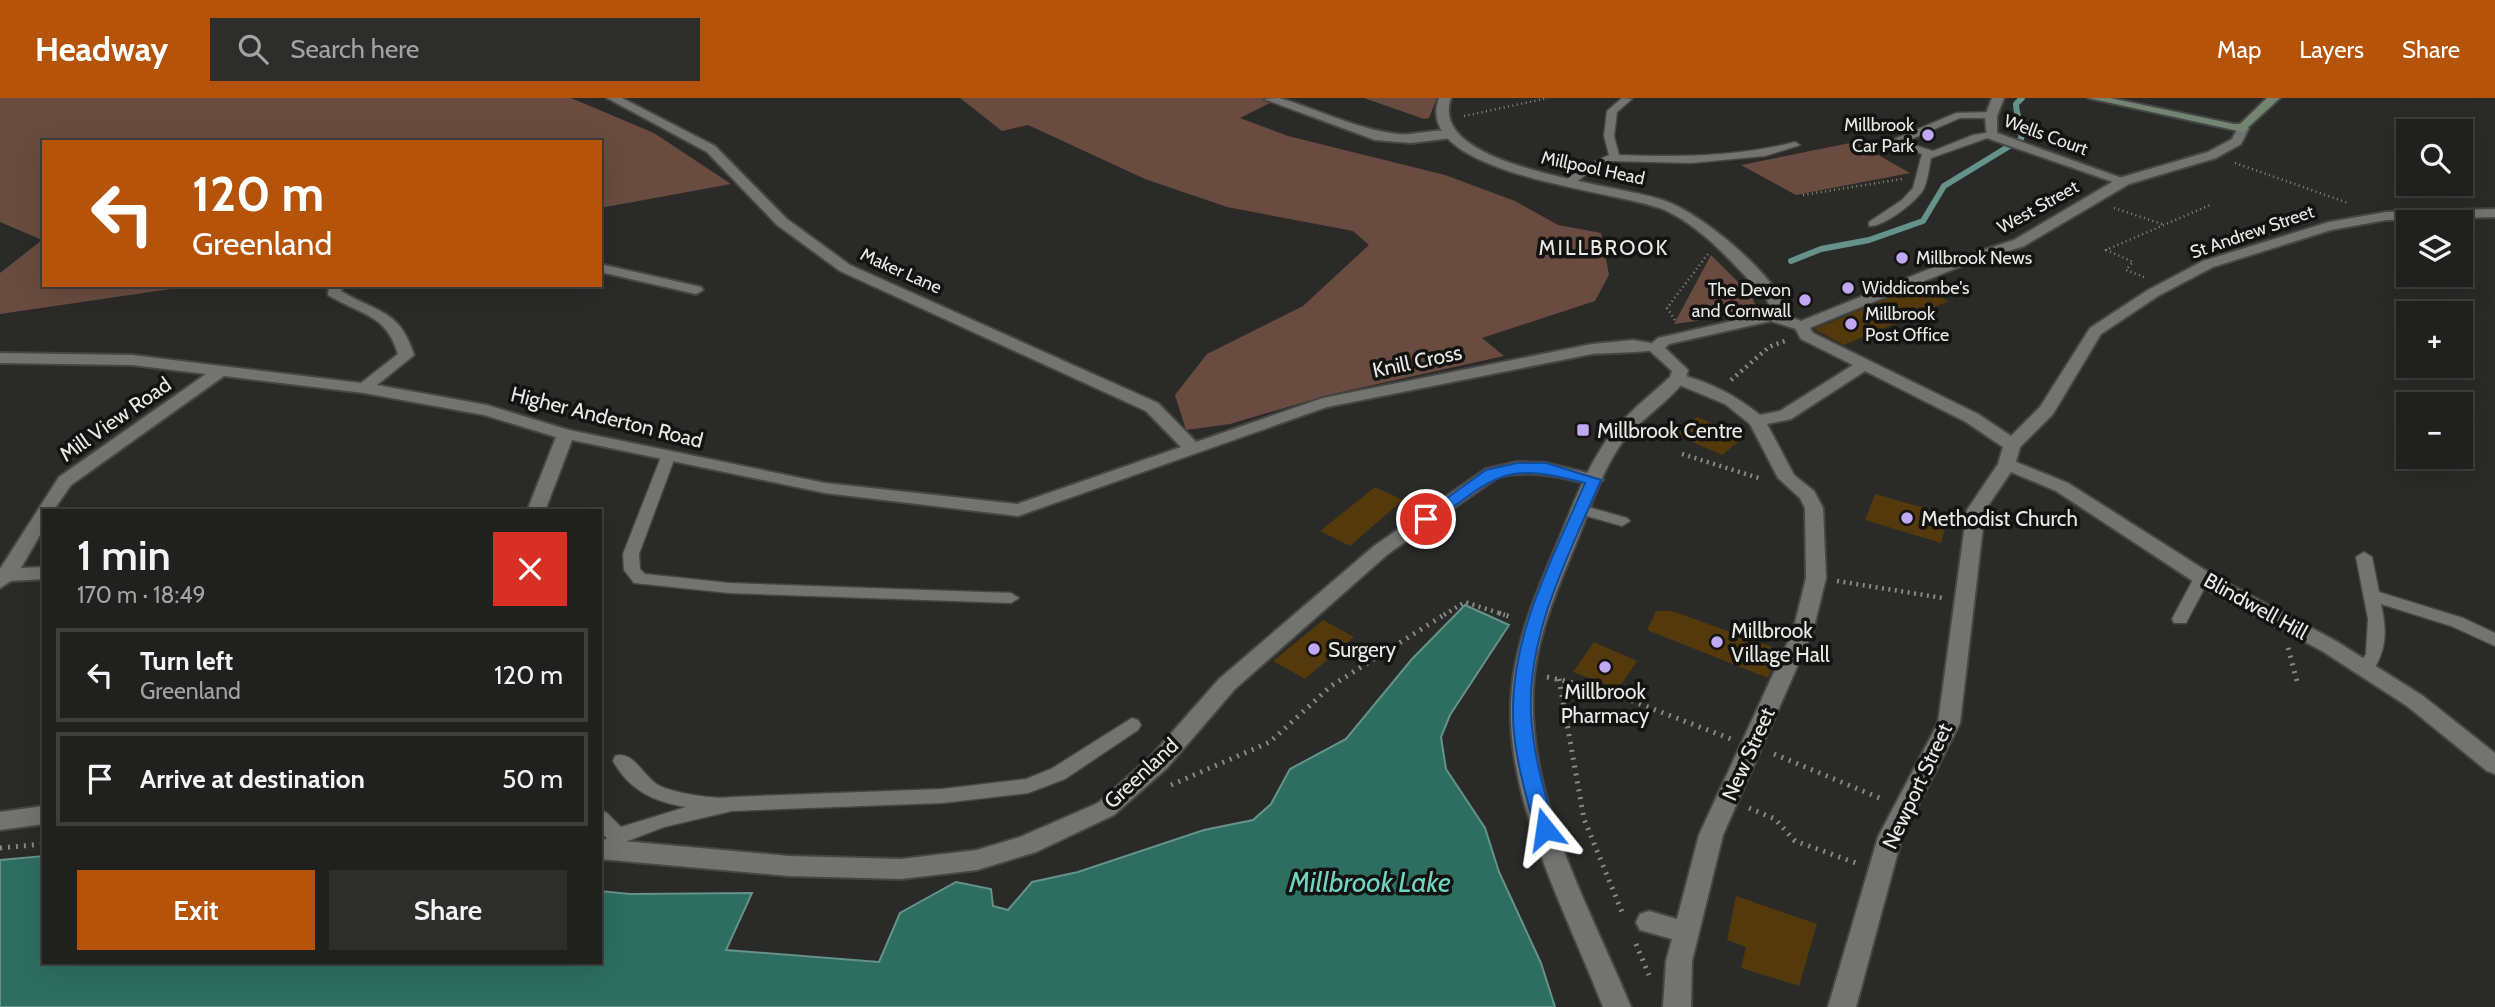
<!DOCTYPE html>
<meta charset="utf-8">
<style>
:root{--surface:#20201e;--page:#2d2d2b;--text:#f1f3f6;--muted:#a2a3a4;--line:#3d3e3c;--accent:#b45309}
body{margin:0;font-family:Cabin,sans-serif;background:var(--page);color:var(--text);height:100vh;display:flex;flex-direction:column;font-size:26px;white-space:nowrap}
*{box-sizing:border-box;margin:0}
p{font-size:23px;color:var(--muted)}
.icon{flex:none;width:38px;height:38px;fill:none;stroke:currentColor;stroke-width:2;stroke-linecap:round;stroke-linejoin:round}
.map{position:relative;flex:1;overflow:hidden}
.sheet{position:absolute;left:42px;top:411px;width:560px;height:455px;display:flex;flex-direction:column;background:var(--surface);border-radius:0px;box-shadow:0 7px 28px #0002,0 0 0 2px var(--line)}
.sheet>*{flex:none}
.guide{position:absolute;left:42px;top:42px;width:560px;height:147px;border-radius:0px;box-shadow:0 7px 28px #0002,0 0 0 2px var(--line);background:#b45309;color:#fff;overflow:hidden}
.fabs{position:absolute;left:2396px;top:21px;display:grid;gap:14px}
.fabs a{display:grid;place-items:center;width:77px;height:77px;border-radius:0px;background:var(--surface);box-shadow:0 7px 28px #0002,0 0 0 2px var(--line);font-size:35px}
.pin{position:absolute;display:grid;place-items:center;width:60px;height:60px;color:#fff;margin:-30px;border:4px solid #fff;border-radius:50%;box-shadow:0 2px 7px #0007}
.me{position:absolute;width:77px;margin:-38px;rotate:345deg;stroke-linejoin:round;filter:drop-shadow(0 0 5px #0008)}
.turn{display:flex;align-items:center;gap:24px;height:147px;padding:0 35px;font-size:32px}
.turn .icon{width:91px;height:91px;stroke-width:2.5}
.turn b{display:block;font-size:49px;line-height:60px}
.round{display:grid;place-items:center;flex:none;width:74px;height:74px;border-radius:0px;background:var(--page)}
.overview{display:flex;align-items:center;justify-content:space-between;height:119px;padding:0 35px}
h1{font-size:42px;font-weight:600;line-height:52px}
.cta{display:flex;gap:14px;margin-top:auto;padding:14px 35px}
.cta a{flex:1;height:80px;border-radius:0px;background:var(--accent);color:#fff;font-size:28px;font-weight:600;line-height:80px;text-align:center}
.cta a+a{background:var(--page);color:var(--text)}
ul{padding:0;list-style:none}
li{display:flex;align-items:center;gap:21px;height:94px;margin:0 14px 10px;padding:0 21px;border:4px solid var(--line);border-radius:0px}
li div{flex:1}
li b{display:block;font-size:26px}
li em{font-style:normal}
header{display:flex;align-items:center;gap:42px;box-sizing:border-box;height:98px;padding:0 35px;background:var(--accent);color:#fff}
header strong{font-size:33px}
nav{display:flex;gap:38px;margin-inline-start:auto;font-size:24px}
.search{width:490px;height:63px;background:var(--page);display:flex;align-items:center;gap:18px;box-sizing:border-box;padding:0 24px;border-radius:0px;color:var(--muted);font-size:26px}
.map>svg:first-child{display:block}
.green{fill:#6a4b3f}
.water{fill:#2d6e61;stroke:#659389;stroke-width:2}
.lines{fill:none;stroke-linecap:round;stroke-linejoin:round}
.stream{stroke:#659389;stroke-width:6}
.building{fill:#53390b}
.service-casing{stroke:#464644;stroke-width:3}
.minor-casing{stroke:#464644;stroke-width:4}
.tertiary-casing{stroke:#464644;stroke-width:4}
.secondary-casing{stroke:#464644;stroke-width:4}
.path-far2{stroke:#888886;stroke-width:2.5;stroke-dasharray:1 3.5;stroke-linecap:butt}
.path-far1{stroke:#888886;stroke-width:4.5;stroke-dasharray:2 4.5;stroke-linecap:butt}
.path{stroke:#888886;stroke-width:5;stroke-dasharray:2 6;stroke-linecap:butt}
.service{fill:#737471;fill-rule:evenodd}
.minor{fill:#737471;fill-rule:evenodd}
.tertiary{fill:#737471;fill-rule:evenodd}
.secondary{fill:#728571;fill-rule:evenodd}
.route{fill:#1a73e8;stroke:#114b97;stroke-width:2}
.poi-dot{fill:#c1a8f3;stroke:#131312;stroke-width:2.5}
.labels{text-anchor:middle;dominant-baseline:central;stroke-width:7;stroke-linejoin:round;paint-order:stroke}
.far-poi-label{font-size:18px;fill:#e9e9e7;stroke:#131312;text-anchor:start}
.far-street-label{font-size:18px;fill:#e9e9e7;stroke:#131312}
.far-quarter-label{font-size:21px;letter-spacing:2px;fill:#e9e9e7;stroke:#131312}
.street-label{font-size:21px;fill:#e9e9e7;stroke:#131312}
.poi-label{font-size:21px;fill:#e9e9e7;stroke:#131312;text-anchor:start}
.near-water-label{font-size:28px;font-style:italic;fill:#71d5c1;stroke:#131312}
</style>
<header>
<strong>Headway</strong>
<div class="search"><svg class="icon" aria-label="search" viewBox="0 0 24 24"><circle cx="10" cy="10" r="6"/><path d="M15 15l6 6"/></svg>Search here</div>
<nav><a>Map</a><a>Layers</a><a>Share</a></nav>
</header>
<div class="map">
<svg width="2495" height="909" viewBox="0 0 2495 909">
<rect width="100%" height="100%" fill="#2a2b28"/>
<!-- green -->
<path class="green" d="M0 0H571L654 35 731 86 600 110V44H44V187H198L0 216V175L42 142 0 124Z
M960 0H1280L1240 20 1288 38 1445 77 1515 103 1558 127 1601 135 1609 177 1595 203 1482 240 1504 258 1328 297 1230 326 1186 332 1175 297 1207 256 1303 208 1369 147 1353 133 1227 109 1145 81 1028 27 1002 33Z
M1364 0H1437L1429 20 1424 21Z
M1855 44 1910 75 1796 97 1741 67Z
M1711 157 1750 196 1756 208 1742 217 1674 226Z"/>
<!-- water -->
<path class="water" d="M1465 507 1509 527 1450 617 1441 639 1446 671 1485 730 1499 774 1541 865 1555 909H0V762L44 758V864H600V793L630 796 752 795 726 852 879 864 900 815 956 784 991 791 993 808 1008 812 1032 784 1078 774 1204 732 1253 722 1271 706 1290 671 1346 641 1412 561Z"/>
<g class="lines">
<!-- stream -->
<path class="stream" d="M1791 163 1821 151 1869 142 1923 123 1944 88 2021 41C2024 28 2016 19 2016 6L2022 0"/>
</g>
<!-- building -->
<path class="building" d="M1918 188 1949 203 1844 247 1814 231Z
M1697 319 1744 339 1722 357 1674 336Z
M1375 389 1403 402 1350 448 1320 433Z
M1875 396 1949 417 1941 445 1865 422Z
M1656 513H1672L1781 552 1768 580 1647 532Z
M1323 522 1354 539 1305 581 1273 563Z
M1594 544 1637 563 1618 591 1573 574Z
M1736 798 1817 826 1799 888 1741 870 1746 849 1727 842Z"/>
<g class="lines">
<!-- service casing -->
<g class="service-casing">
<path id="service" d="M1622 0 1632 1 1617 14 1614 38 1619 57C1679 59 1737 59 1795 44L1800 47 1765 58 1691 65 1610 63 1589 74 1573 87H1565V83L1581 70 1609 57 1604 38 1607 13Z
M1956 15 1991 14 1996 17 1991 20H1960L1905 44 1933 53 1973 37 1991 34 1996 37 1931 60C1929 69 1928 83 1923 92 1916 104 1882 130 1869 128V124L1902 102 1913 90 1922 56 1892 46V42Z
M668 355 675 359 639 456 640 471 645 476 729 485 1011 495 1019 500 1011 505 729 495 634 485 624 472 623 456 661 359Z
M1581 407 1627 420 1630 423 1622 428 1576 415 1573 412Z
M2364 454 2372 459 2379 494 2463 520 2495 535V548L2451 528 2381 506C2387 533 2387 553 2371 575H2359L2356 571 2366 556 2368 521 2356 459Z
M2202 475 2210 480 2188 521 2186 525H2174L2172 521 2196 476Z
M1132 620 1138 622 1141 627 1138 632 1065 681 1028 695 942 705 732 713 664 729 625 744 618 757 611 759 604 757 601 751 607 740 600 733V712L607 715 621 729 686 709C654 704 629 692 613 663L615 658C633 652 643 678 658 687 673 695 716 702 732 699L942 691 1026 681 1051 671Z"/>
</g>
<!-- minor casing -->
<g class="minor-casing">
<path id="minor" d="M607 0H622L715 48 787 121 850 167 1158 305 1196 344 1323 300 1592 246 1633 242 1662 247 1664 250C1660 254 1604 255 1592 256L1327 309 1018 418 825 395 572 342 545 413H527L556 339 484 317 364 295 224 278 71 387 53 413H44V430L21 470 44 469V481L11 483 0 490V471L59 379 206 276 132 267 0 265V255L132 257 361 285 398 256C386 215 360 217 328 197L329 187H343L341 193C377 215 400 211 414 257L377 287 487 307 569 332 825 385 1017 406 1181 349 1146 313 840 173 777 127 707 54Z
M1279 0C1317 11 1362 33 1399 36 1415 38 1446 27 1458 36L1452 40 1411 45 1375 42 1264 1Z
M1992 0H2004L1997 18V35L2130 83 2119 86 1987 40 1985 18Z
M2495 111V119L2386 122 2331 132 2213 169 2158 198 2101 236 2053 316 2020 349 2016 364 2068 385 2216 479 2336 543 2423 598 2495 655V676L2487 673 2407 608 2322 553 2202 489 2056 393 2011 374 1985 412 1960 625 1902 739 1856 909H1828L1878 739 1938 625 1967 412 1998 366 2003 349 1966 324 1865 273 1791 321 1767 326 1794 377 1814 393 1823 410 1826 480 1813 533 1723 737 1692 863 1691 909H1663L1666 863 1672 841 1640 832 1636 824 1640 816 1649 813 1677 821 1699 737 1793 533 1806 480 1805 410 1800 400 1778 380 1750 326 1725 306 1672 284V278L1678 276C1710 284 1735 297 1760 317L1780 313 1853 267 1801 241 1794 228 1802 223 1807 225 1813 235 1978 316 2011 338 2040 309 2090 230 2148 192 2203 163 2329 124 2386 114Z
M600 166 701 189 703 192 696 196 600 174Z
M1517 364 1546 365 1600 378 1603 382 1594 387C1561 379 1532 371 1498 379L1388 456 1235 591 1167 670 1114 717 1036 754 977 772 901 781 789 778 600 761V741L789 758 901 761 977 752 1020 739 1098 705 1151 658 1219 581 1374 448 1486 371Z
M44 708V726L0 732V714Z"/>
</g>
<!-- tertiary casing -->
<g class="tertiary-casing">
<path id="tertiary" d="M1439 0H1451C1425 72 1626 86 1668 104 1705 119 1769 172 1786 209L1781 216 1801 223 1949 163 2014 142 2119 80 2208 54 2232 41 2239 27 2249 30 2241 46 2216 60 2129 86 2024 148 1959 169 1807 231 1802 233 1771 223 1669 246 1665 250 1688 272 1686 281C1667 306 1638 322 1619 349 1598 381 1587 420 1572 455 1554 499 1535 544 1533 592 1528 704 1590 809 1631 909H1603C1566 813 1501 696 1512 590 1517 541 1535 498 1554 453 1572 411 1586 366 1616 330 1632 311 1652 296 1670 279L1672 273 1650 253V247L1658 240 1767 215 1770 209 1766 200C1735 168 1707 133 1667 113 1624 92 1410 79 1439 0Z"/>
</g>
<!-- secondary casing -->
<g class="secondary-casing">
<path id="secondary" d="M2088 0H2110L2234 26H2240L2267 0H2280L2243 34Z"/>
</g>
<!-- path-far2 -->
<path class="path-far2" d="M1464 18 1548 0
M2235 65 2348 105
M1803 97 1902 81
M2114 110 2162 126
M2144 179 2126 172 2133 164 2106 152 2210 107
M1675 222 1667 210 1708 156"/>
<!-- path-far1 -->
<path class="path-far1" d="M1731 282 1769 249 1785 243
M1682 356 1762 381
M1837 483 1943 500
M1444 517 1465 504 1505 517"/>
<!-- path -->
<path class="path" d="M1499 515 1514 520
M2288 550 2298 587
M1547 579 1601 591 1731 641
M1559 581 1584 721 1624 819
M1774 656 1882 701
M1171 687 1270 644 1331 588 1447 515
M1749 710 1775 721 1795 743 1856 765
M0 750 44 746
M1636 846 1649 877"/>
<!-- service -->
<use href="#service" class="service"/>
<!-- minor -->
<use href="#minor" class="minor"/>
<!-- tertiary -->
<use href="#tertiary" class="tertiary"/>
<!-- secondary -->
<use href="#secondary" class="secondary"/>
</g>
<!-- route -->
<path class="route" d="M1517 365H1546L1601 382C1570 455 1527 534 1531 616 1533 656 1544 693 1555 731L1552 736H1538L1535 731C1525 693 1513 654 1513 615 1512 533 1554 458 1585 385 1502 363 1497 378 1431 425L1426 426 1418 421 1486 372Z"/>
<!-- markers -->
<g class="poi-dot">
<circle cx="1928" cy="37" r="7"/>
<circle cx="1902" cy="160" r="7"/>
<circle cx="1848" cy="190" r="7"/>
<circle cx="1805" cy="202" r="7"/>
<circle cx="1851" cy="226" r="7"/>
<rect x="1576" y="325" width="14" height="14" rx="3.5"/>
<circle cx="1907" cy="420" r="7"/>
<circle cx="1717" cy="544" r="7"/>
<circle cx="1314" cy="551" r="7"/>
<circle cx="1605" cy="569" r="7"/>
</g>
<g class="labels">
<!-- far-poi labels -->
<g class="far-poi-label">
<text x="1914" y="27" text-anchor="end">Millbrook<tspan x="1914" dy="21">Car Park</tspan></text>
<text x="1916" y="160">Millbrook News</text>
<text x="1862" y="190">Widdicombe's</text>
<text x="1791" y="192" text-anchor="end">The Devon<tspan x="1791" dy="21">and Cornwall</tspan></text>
<text x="1865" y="216">Millbrook<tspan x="1865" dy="21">Post Office</tspan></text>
</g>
<!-- far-street labels -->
<g class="far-street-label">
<text transform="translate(2046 37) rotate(20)">Wells Court</text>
<text transform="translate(1593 70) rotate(12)">Millpool Head</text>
<text transform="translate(2038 109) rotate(-29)">West Street</text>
<text transform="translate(2252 134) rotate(-19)">St Andrew Street</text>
<text transform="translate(901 173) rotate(24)">Maker Lane</text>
</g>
<!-- far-quarter labels -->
<g class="far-quarter-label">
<text x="1604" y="149">MILLBROOK</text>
</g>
<!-- street labels -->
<g class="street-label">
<text transform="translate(1417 263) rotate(-12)">Knill Cross</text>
<text transform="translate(607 319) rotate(14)">Higher Anderton Road</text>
<text transform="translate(115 321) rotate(-35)">Mill View Road</text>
<text transform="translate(2256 508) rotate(29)">Blindwell Hill</text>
<text transform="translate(1748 656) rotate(-66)">New Street</text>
<text transform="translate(1141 675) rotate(-43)">Greenland</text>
<text transform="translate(1917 688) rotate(-65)">Newport Street</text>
</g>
<!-- poi labels -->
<g class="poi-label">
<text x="1597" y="332">Millbrook Centre</text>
<text x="1921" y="420">Methodist Church</text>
<text x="1731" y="532">Millbrook<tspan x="1731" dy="24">Village Hall</tspan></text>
<text x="1328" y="551">Surgery</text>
<text x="1605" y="593" text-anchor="middle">Millbrook<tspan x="1605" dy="24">Pharmacy</tspan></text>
</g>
<!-- near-water labels -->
<g class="near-water-label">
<text x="1370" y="784">Millbrook Lake</text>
</g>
</g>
</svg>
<div class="fabs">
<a><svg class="icon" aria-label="search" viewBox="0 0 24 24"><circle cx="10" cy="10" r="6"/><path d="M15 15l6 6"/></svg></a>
<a><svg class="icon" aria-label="layers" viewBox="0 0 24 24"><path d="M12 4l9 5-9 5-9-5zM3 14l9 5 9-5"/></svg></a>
<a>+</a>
<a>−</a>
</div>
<div class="pin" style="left:1426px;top:421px;background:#d93025"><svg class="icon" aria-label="arrive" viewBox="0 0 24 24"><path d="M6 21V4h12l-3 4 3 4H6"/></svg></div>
<svg class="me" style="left:1545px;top:731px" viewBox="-20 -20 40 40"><path d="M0-17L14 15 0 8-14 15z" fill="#1a73e8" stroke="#fff" stroke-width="4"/></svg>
<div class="guide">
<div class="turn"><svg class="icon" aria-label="left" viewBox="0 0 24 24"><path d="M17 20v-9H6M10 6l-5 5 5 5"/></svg><div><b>120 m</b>Greenland</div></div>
</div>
<section class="sheet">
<div class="overview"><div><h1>1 min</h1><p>170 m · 18:49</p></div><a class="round" style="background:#d93025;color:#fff"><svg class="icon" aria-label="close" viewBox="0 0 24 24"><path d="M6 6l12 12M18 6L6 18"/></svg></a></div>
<ul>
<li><svg class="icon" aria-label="left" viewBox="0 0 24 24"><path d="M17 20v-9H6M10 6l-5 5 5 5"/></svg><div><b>Turn left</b><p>Greenland</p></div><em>120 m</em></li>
<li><svg class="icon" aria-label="arrive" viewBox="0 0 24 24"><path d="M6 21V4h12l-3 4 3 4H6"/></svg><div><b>Arrive at destination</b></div><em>50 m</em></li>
</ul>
<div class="cta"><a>Exit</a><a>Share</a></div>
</section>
</div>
